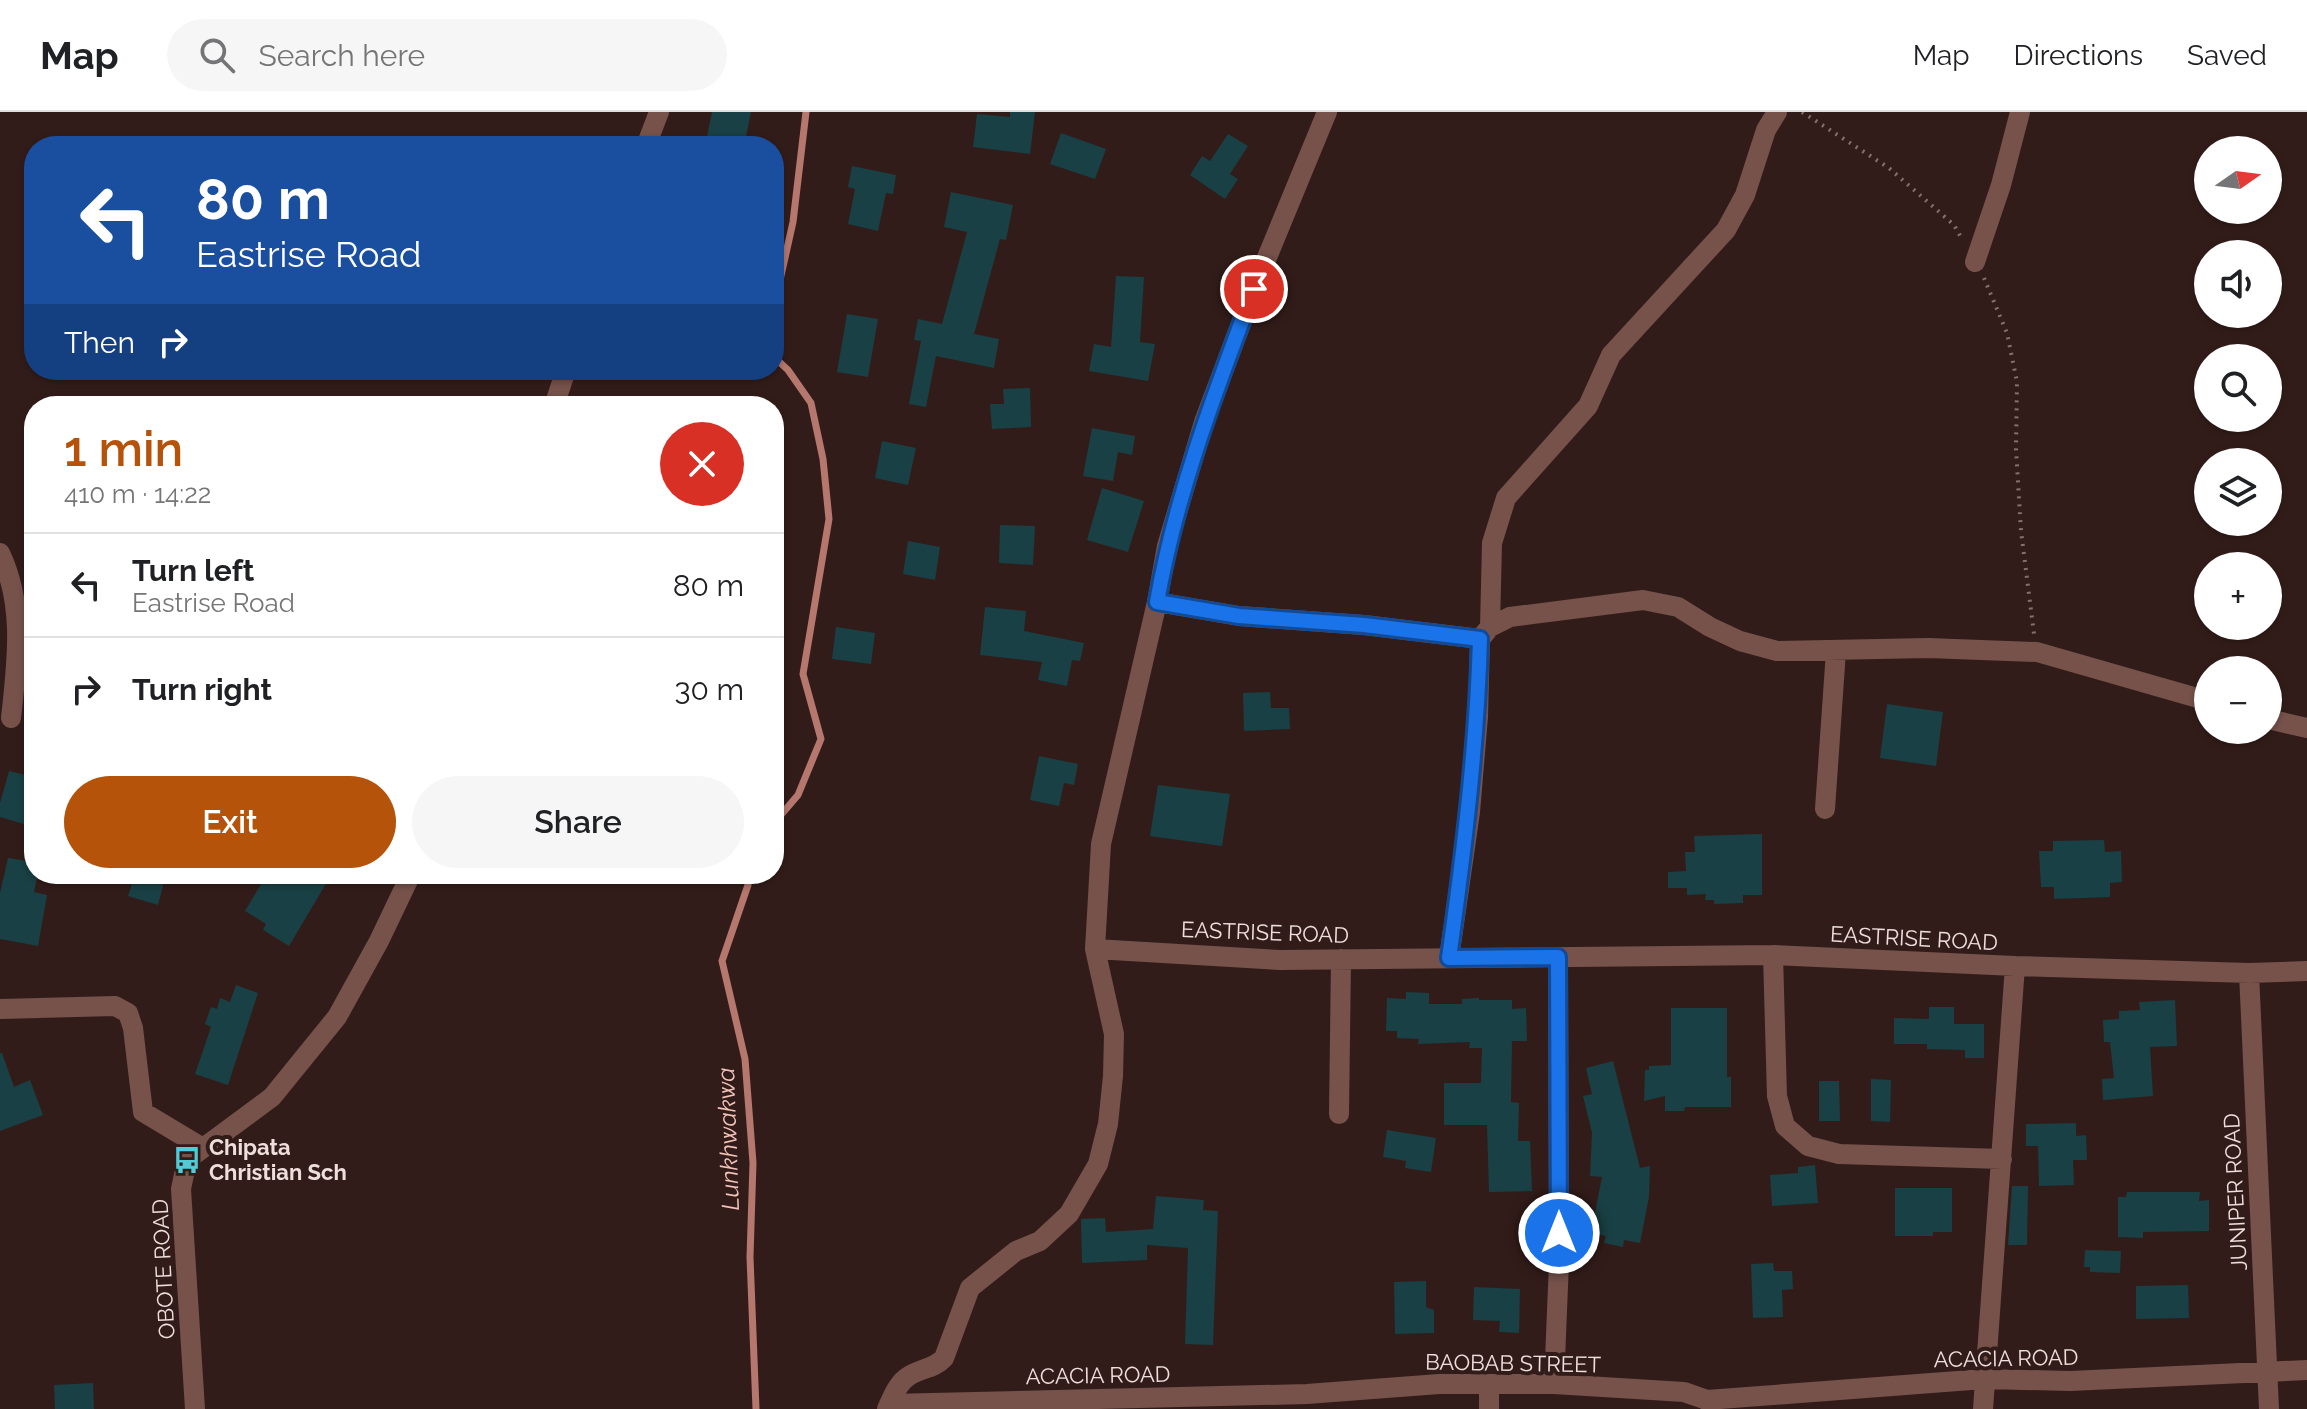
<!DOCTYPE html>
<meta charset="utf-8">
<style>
:root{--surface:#fff;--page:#f6f6f6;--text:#202124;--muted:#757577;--line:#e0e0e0;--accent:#b45309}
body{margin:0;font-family:Raleway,sans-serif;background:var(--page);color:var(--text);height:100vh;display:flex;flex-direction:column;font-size:30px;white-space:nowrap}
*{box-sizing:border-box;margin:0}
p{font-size:26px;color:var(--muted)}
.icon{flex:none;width:44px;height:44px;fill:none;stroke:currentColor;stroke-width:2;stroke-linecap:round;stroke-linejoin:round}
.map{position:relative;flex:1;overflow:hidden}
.details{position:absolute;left:24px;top:284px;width:760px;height:488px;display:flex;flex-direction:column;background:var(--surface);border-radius:32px;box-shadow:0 2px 6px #0004}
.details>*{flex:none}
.banner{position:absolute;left:24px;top:24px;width:760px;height:244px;border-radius:32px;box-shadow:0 2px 6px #0004;background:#1a4fa0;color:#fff;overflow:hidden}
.needle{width:52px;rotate:76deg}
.tools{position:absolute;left:2194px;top:24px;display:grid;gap:16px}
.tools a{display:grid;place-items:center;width:88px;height:88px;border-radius:50%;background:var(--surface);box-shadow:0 2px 6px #0004;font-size:40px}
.pin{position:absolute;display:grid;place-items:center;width:68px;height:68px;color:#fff;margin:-34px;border:4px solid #fff;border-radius:50%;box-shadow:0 2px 8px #0007}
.me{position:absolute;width:88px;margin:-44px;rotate:0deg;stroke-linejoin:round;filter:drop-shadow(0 0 6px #0008)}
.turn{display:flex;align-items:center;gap:28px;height:168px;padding:0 40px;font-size:36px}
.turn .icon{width:104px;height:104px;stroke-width:2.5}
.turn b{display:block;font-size:56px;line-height:68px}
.then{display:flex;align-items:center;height:76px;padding:0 40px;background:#0003;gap:16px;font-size:30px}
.round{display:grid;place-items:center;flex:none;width:84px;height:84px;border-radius:42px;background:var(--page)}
.overview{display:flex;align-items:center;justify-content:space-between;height:136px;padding:0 40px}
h1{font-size:48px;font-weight:600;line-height:60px;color:var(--accent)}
.cta{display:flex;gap:16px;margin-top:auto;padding:16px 40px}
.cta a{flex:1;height:92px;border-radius:48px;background:var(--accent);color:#fff;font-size:32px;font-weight:600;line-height:92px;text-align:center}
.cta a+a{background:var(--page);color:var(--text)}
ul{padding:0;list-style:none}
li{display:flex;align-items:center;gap:24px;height:104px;padding:0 40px;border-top:2px solid var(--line)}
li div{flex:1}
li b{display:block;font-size:30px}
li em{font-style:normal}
header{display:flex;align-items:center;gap:48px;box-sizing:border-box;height:112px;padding:0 40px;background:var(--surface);border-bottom:2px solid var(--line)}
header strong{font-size:38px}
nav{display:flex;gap:44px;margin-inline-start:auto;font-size:28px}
.search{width:560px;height:72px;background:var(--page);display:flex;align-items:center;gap:20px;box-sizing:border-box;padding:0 28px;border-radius:44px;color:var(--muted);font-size:30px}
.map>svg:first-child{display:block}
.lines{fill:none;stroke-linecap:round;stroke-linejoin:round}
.stream{stroke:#b5776e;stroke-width:7}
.building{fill:#194044}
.path{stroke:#84716e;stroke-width:4;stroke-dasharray:2 6;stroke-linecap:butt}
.minor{stroke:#76524b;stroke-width:20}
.route-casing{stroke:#114b97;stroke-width:20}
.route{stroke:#1a73e8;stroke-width:14}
.labels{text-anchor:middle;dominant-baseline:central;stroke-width:8;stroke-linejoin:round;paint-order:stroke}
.street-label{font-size:22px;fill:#eedfdc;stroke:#321c19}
.poi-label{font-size:22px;font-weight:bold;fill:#eedfdc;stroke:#321c19;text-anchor:start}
.water-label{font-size:24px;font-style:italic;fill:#f3c3ba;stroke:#321c19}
</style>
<header>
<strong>Map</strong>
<div class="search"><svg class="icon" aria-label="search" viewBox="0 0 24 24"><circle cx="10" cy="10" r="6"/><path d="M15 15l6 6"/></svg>Search here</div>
<nav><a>Map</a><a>Directions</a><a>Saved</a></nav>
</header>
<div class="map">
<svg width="2307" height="1297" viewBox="0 0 2307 1297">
<rect width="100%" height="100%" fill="#321c19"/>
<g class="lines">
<!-- stream -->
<path class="stream" d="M774 195 793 110 806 0
M774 245 788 258 811 291 823 347 829 407 803 562 821 627 798 683 774 711
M747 762 748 773 722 849 745 947 753 1051 750 1145 756 1297"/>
</g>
<!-- building -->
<path class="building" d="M712 0H751L744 34H705Z
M1010 0H1035L1030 42 973 35 977 2 1010 5Z
M1061 21 1106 37 1095 67 1050 52Z
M1228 22 1248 34 1230 62 1238 67 1225 87 1190 63 1202 44 1210 49Z
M852 54 896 63 893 82 886 81 878 119 848 112 855 77 848 75Z
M951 80 1013 93 1006 128 1000 127 974 222 999 227 994 256 936 244 926 295 909 292 921 229 914 228 918 207 942 212 967 120 944 115Z
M1116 164 1144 165 1140 230 1155 232 1148 269 1089 259 1094 232 1111 235Z
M847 202 878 207 868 265 837 260Z
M1030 276 1031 315 992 317 990 292H1004L1003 277Z
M1092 316 1135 324 1132 343 1118 340 1113 369 1083 364Z
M882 329 916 336 908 373 875 366Z
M1102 376 1144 389 1128 440 1087 428Z
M1000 413 1035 414 1033 453 999 451Z
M908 429 940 435 935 468 903 462Z
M985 495 1026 499 1024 519 1084 531 1080 549 1072 548 1067 574 1038 568 1042 550 980 543Z
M836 515 875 521 871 552 832 547Z
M1270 580 1271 596H1289L1290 617 1244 619 1243 581Z
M1887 592 1943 600 1936 654 1880 646Z
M1039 644 1078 652 1074 673 1064 671 1059 694 1030 688Z
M9 659 34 665V715L0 705V691Z
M1158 673 1230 682 1222 734 1150 724Z
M1762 722V783H1743V791L1714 792V788H1705L1706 782 1687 783V776H1668V760L1686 759 1685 740H1695L1694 724Z
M2104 728 2105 740 2121 739 2122 770 2110 771V785L2054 787V775H2041L2039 739H2053V729Z
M8 746 34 750V762H38L34 780 47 783 38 834 0 827V781Z
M135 762H152L165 766 158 793 128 784Z
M267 762H313L327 770 289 834 263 818 266 812 245 799Z
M236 873 258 881 228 973 195 962 211 915 205 912 211 895 217 897 220 886 230 890Z
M1406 880 1429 881V892H1462V887L1479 886V888H1512V897L1526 896 1527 929H1512L1511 990 1519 991 1518 1029H1530L1532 1079 1489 1080 1487 1013H1444V971H1481L1482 936H1469L1470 930 1418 932 1419 927 1397 926V919H1386L1387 886 1406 887Z
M2175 888 2177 934 2150 935 2153 984 2103 988 2102 967 2114 966 2110 930H2104L2103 908 2119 907V899L2140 898 2139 890Z
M1929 895H1954V912H1984V946H1965V938L1927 937V932H1894V906L1929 907Z
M1671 896H1727V965H1731V995H1685L1684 999H1665V984L1644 989 1645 958H1649V954L1671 953Z
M0 941H2L14 975 30 968 43 1003 0 1019Z
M1613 949 1640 1056 1650 1054 1649 1085 1640 1131 1624 1128 1623 1135 1604 1131 1606 1124 1591 1121 1602 1065 1590 1064 1592 1021 1583 984 1592 982 1586 956Z
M1871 967 1891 968 1890 1010 1871 1009Z
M1819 969H1839L1840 1009H1819Z
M2076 1011V1024L2086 1023 2087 1048H2073L2074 1073 2039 1074 2038 1034H2026V1012Z
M1387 1018 1436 1026 1431 1060 1405 1056 1406 1049 1383 1045Z
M1815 1053 1818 1091 1772 1094 1770 1063 1798 1061V1055Z
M2012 1074H2028L2027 1133H2008Z
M1895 1076H1952V1120H1933V1124H1895Z
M2127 1080H2200L2199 1089 2209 1088V1119L2143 1120V1126L2118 1125V1085H2126Z
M1156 1084 1204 1088 1203 1098 1218 1099 1213 1233 1185 1232 1188 1136 1147 1133V1148L1082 1151 1081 1107 1105 1106 1106 1120 1153 1117Z
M2085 1138 2121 1139 2120 1161 2090 1160V1155H2084Z
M1773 1151 1774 1159H1792L1793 1177 1782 1178 1783 1205 1753 1206 1751 1152Z
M1426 1169V1195L1434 1198V1221L1395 1222 1394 1170Z
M2188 1173 2189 1206 2136 1207V1174Z
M1474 1175 1520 1177 1519 1221 1499 1220 1500 1209 1473 1208Z
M93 1271 94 1297H55L54 1273Z"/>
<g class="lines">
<!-- path -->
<path class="path" d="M1802 0 1889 56 1954 113 1962 127
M1984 166 2007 221 2017 270 2016 337 2021 419 2034 522"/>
<!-- minor -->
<path class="minor" d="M646 34 659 0
M1975 150 2001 73 2020 0
M554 294 566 258
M0 441C25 493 17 550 11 606
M1157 490 1239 504 1364 513 1480 527
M1490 515 1492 431 1506 386 1588 294 1611 243 1726 118 1745 83 1766 18 1777 0
M2268 607 2307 616
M1825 697 1836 539
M1095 837 1280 848 1773 843 2015 854 2249 861 2307 859
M1773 843 1777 984 1785 1014 1808 1034 1839 1042 2002 1047
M1449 846 1470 700 1478 605 1480 527 1490 515 1510 505 1643 488 1678 495 1710 515 1740 529 1777 539 1928 536 2037 540 2208 589
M2249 861 2269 1297
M0 897 115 894 128 901 133 916 143 1000 203 1036
M1339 1002 1341 847
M1489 1272V1297
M1554 1272 1559 1150 1558 845
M1707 1288 1984 1267 2070 1269 2307 1258
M889 1292 1307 1282 1439 1272H1554L1684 1280 1707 1288 1713 1297
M195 1297 181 1077 187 1048 272 985 337 905 379 829 411 762
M887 1297C892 1286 898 1270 909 1264 921 1256 934 1257 944 1246L970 1176 1016 1139 1040 1129 1069 1102 1098 1052 1108 1012 1113 964 1114 922 1095 837 1101 732 1157 490 1167 434 1204 310 1254 177 1327 0
M1983 1297 2015 854"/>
</g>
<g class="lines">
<!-- route casing -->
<g class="route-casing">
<path id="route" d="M1254 177C1215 280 1176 382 1157 490L1239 504 1364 513 1480 527C1477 634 1464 739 1449 846L1558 845 1559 1121"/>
</g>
<!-- route -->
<use href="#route" class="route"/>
</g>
<!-- icons -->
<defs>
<g id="bus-bare" transform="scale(2.16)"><path d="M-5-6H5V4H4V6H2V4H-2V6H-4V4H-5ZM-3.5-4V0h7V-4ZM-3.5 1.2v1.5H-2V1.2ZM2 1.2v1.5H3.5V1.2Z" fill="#52cbd7" stroke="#321c19" stroke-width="2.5" paint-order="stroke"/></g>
</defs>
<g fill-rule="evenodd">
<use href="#bus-bare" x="187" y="1048"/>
</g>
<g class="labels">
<!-- street labels -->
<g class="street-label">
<text transform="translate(1265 820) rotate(2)">EASTRISE ROAD</text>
<text transform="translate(1914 826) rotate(3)">EASTRISE ROAD</text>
<text transform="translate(2235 1080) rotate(-93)">JUNIPER ROAD</text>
<text transform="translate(163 1157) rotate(-93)">OBOTE ROAD</text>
<text transform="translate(2006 1246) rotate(-1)">ACACIA ROAD</text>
<text transform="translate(1513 1251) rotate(1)">BAOBAB STREET</text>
<text transform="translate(1098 1263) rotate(-1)">ACACIA ROAD</text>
</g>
<!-- poi labels -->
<g class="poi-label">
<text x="209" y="1035">Chipata<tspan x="209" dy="25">Christian Sch</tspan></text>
</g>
<!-- water labels -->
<g class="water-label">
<text transform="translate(728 1027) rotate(-92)">Lunkhwakwa</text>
</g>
</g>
</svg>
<div class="tools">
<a><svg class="needle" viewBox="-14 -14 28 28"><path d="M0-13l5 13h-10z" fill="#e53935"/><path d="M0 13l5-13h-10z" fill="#757577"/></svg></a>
<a><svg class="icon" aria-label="sound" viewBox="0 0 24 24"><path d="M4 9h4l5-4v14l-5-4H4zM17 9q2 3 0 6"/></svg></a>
<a><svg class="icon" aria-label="search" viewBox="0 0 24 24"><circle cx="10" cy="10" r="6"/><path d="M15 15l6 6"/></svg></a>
<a><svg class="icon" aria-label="layers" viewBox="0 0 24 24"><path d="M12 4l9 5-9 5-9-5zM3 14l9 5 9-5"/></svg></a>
<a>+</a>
<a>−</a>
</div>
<div class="pin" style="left:1254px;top:177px;background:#d93025"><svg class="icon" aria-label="arrive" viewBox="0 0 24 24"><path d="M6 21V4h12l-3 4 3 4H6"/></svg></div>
<svg class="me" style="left:1559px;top:1121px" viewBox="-20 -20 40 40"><circle r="17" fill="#1a73e8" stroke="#fff" stroke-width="3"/><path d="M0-11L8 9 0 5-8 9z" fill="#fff"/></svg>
<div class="banner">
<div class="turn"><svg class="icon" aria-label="left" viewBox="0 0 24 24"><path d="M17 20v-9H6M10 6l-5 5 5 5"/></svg><div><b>80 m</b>Eastrise Road</div></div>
<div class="then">Then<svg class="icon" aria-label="right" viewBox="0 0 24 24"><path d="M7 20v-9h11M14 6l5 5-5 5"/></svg></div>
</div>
<section class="details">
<div class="overview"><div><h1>1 min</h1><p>410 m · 14:22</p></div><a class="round" style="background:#d93025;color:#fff"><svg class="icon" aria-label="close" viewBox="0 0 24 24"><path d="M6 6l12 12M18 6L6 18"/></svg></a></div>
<ul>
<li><svg class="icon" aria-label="left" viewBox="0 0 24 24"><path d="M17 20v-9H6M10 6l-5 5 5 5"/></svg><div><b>Turn left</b><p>Eastrise Road</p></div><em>80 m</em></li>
<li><svg class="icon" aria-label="right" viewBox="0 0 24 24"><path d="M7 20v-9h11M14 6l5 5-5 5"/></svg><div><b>Turn right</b></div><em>30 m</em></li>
</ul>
<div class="cta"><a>Exit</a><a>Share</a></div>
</section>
</div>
